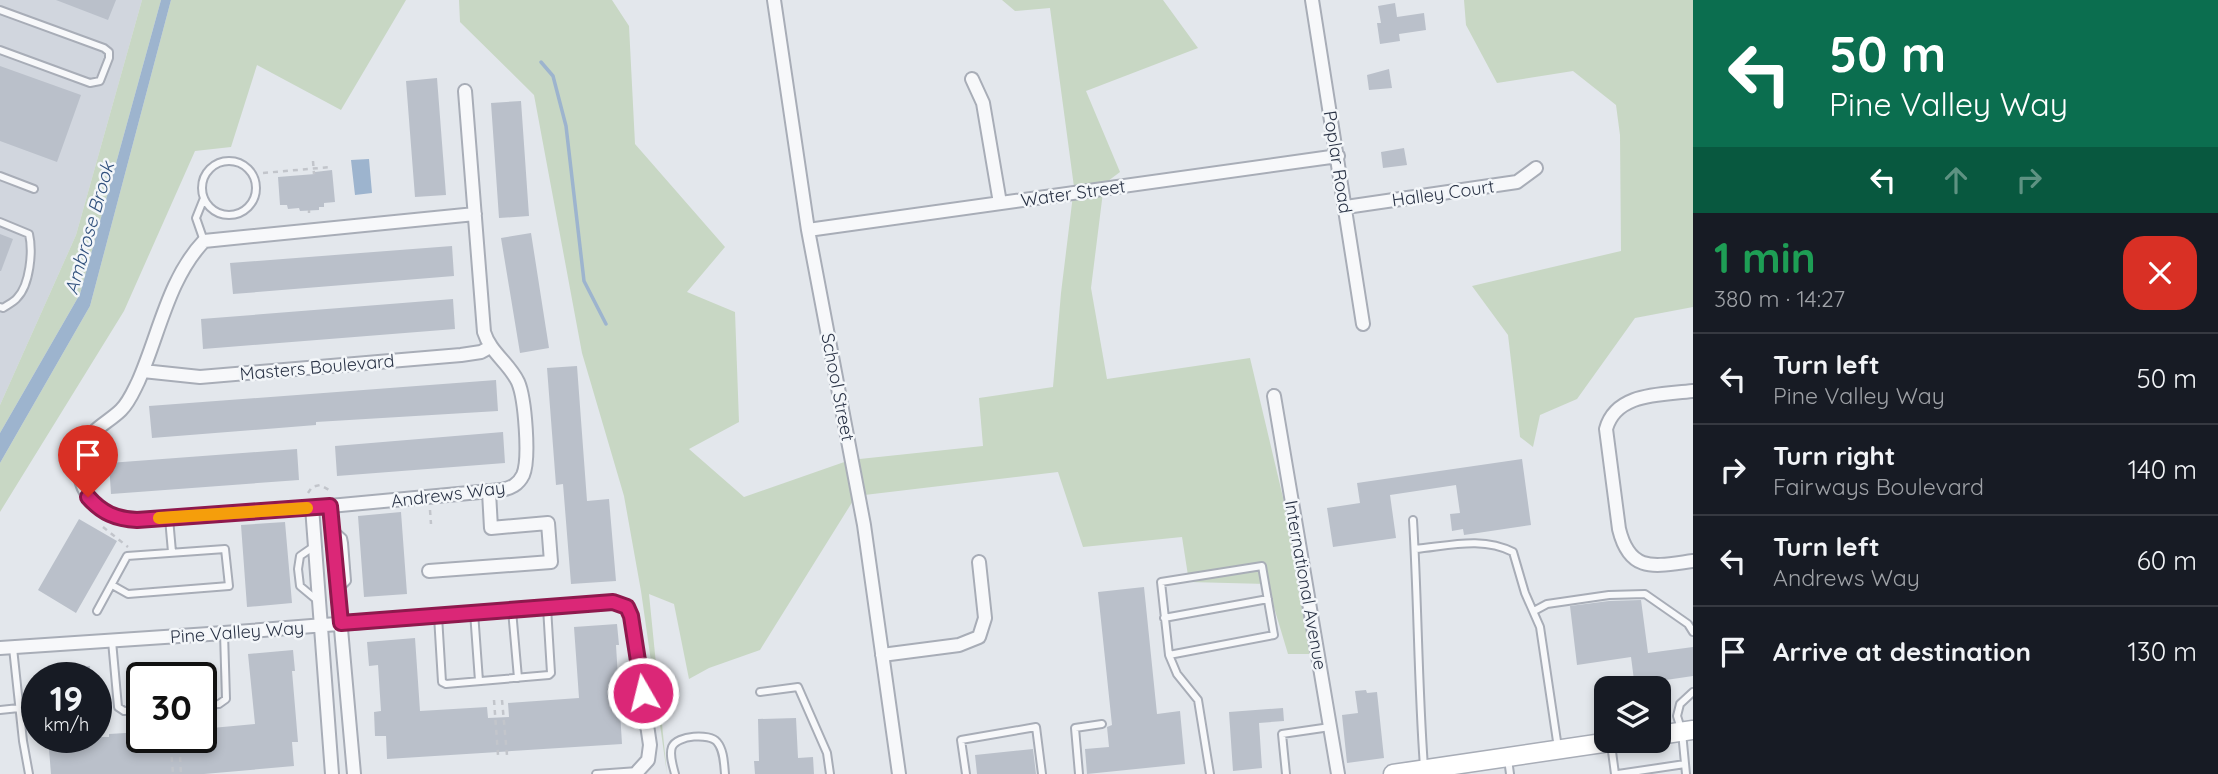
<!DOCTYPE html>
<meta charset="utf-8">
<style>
:root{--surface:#171b24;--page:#242831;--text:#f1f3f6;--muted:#9ea1a6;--line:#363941}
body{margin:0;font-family:Quicksand,sans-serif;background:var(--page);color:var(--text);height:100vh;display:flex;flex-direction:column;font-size:26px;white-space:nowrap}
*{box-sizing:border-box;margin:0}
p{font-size:23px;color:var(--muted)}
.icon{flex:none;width:38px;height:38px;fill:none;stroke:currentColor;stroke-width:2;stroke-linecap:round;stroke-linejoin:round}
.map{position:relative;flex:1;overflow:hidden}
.panel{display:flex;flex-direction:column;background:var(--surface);width:525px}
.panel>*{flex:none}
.guide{background:#0b6e4f;color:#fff;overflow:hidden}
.fabs{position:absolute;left:1594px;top:676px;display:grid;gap:14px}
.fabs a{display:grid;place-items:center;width:77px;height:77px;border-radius:14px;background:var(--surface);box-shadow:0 4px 10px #0003;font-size:35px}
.speed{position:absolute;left:21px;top:662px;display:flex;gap:14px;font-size:35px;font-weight:700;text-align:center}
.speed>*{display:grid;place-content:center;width:91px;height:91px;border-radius:50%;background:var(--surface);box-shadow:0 4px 10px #0003;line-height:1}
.speed small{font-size:18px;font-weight:400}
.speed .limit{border:4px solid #111;border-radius:10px;background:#fff;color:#111}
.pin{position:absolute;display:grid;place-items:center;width:60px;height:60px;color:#fff;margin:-72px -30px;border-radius:50% 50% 50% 0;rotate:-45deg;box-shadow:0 0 7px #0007}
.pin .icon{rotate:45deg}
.me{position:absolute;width:77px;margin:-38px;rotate:352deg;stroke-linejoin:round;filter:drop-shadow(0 0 5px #0008)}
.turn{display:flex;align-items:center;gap:24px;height:147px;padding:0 21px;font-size:32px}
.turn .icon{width:91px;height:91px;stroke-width:2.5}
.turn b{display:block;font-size:49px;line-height:60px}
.lanes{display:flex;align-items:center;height:66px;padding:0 21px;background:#0003;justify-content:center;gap:35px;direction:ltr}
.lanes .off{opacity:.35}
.round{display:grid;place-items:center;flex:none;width:74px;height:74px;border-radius:21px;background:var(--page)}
.head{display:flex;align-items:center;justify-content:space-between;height:119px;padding:0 21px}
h1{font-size:42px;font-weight:800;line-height:52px;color:#1e9e55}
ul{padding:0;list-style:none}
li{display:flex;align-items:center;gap:21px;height:91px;padding:0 21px;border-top:2px solid var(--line)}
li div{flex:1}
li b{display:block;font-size:26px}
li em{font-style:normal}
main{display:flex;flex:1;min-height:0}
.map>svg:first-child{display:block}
.built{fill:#d1d6de}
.green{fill:#c8d7c4}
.water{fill:#9db4ce}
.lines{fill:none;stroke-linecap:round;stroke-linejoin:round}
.stream{stroke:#9db4ce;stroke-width:3.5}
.building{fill:#bac0ca}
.lane-casing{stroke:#a8adb7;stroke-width:10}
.street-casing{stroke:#a8adb7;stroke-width:16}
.secondary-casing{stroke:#a8adb7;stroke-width:21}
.path{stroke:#c2c5cb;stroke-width:2.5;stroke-dasharray:5 5;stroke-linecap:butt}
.lane{stroke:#f7f8fa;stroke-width:6}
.street{stroke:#f7f8fa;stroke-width:12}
.secondary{stroke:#fff;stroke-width:18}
.route-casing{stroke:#8e194d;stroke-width:18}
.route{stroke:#db2777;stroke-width:12}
.slow{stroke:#f59e0b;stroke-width:12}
.labels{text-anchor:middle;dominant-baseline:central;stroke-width:5;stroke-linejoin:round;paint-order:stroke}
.street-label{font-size:18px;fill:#2a3346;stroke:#f3f6f9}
.water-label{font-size:19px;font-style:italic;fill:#31517d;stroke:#f3f6f9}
</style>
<main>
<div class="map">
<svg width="1693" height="774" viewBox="0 0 1693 774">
<rect width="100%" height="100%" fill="#e3e7ec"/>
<!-- built -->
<path class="built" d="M0 0H142L76 235 0 405Z"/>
<!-- green -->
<path class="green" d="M142 0H161L80 294 0 433V405L76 235Z
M171 0H406L341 110 257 65 231 147 195 151 124 311 0 512V463L90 306Z
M459 0H612L629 26 635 144 725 247 687 292 735 312 739 422 689 449 744 497 850 460 983 446 979 398 1053 387 1061 293 1074 187 1050 8 1015 11 1002 0H1163L1198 48 1086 91 1120 172 1104 184 1091 288 1107 379 1250 358 1320 654H1288L1267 584 1189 582 1182 537 1083 547 1058 472 856 496 760 650 709 668 689 679 674 604 649 594 667 774 641 591 624 496 582 353 534 95 460 22Z
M1464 0H1693V307L1635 318 1577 399 1540 415 1533 447 1520 437 1508 335 1472 286 1621 251 1620 135 1616 105 1573 71 1497 83 1466 25Z"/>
<!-- water -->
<path class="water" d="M161 0H171L90 306 0 463V433L80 294Z
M369 159 372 193 355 195 351 160Z"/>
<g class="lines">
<!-- stream -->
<path class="stream" d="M541 62 553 76 566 126 584 281 606 324"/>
</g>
<!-- building -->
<path class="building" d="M56 0H116L108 20Z
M1395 3 1397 17 1424 13 1426 30 1399 34 1400 41 1380 44 1377 23H1381L1378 6Z
M0 66 81 95 57 162 0 141Z
M1389 69 1392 88 1369 90 1367 75Z
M437 78 446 195 415 197 406 81Z
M521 101 529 216 499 218 491 103Z
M1404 148 1407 165 1383 168 1381 152Z
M332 170 335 202 324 203V207H319V210L300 211 299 208 288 209 287 205H280L278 177 315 174V172Z
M531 233 549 348 520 353 501 238Z
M0 234 13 239 1 271H0Z
M452 246 454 276 233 294 230 263Z
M453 299 455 329 203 349 201 319Z
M577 366 587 501 609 499 616 581 571 584 563 484 556 485 547 368Z
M496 380 498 411 316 422V425L152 438 149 406Z
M503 432 505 463 337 476 335 446Z
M297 449 299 480 111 494 109 463Z
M1522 459 1531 525 1464 535 1463 529 1452 531 1450 514 1460 513 1456 485 1390 495 1396 538 1333 547 1327 508 1360 503 1357 483Z
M401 512 407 594 364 597 358 516Z
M79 519 117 541 76 613 38 590Z
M285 522 292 603 247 607 241 525Z
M1144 587 1157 714 1180 711 1185 764 1087 774 1085 749 1109 747 1107 727 1112 725 1098 592Z
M1641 600 1648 653 1693 647V676L1659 681 1660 688H1635L1631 657 1577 665 1570 606 1609 601Z
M617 624 619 645H616L622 744 387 759 386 736H375L374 712 381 711 378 665 369 666 367 642 415 638 420 711 487 707 488 718 509 717 508 703 579 698 574 627Z
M293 650 295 671H292L298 742H292L294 766 204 774H51L48 737H109V734L142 732V737H201V729L255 724 248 654Z
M90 666 91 677H47V670Z
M1366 690 1367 693 1377 692 1384 758 1347 763 1342 715 1358 713 1355 691Z
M1283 708 1284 721 1259 723 1262 768 1233 771 1229 712Z
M796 718 798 758 813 757 814 774H755L754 761H759L758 719Z
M1033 749 1036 774H977L975 755Z"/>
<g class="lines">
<!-- lane casing -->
<g class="lane-casing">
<path id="lane" d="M0 10 104 48 109 52V58L100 81 90 83 0 50
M202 188a27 27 0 1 1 54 0a27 27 0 1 1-54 0Z
M0 176 34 189
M204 198 196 218 204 241
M0 222 29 234C33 251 30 285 17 298 14 302 7 305 3 308L0 307
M169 518 172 552
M1413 520C1418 603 1418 685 1424 767
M334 530 343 538 344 543 347 581 339 589
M313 547 300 556 298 569 300 586 318 601
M1415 549C1448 546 1482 536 1513 552L1525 593 1540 627 1558 748
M512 610 518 678
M97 611 127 556 225 549 229 586 128 594 112 585
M1534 611 1547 604 1609 595 1645 594 1688 624 1693 632
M474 612 479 681
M438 616 442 682 446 684 549 675 551 673 547 607
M1164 618 1268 599
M112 641 118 707 124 711 142 710
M13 648 23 741 29 774
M1169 655 1274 635 1262 566 1161 582 1169 655 1177 674 1198 700 1210 774
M760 692 798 687 827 753 830 774
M201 705 219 704 226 699 224 633
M0 710 19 708
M1611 744 1615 774
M1508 759 1510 774
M596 774 638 771
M675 774C673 766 669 755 672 747 677 735 710 733 717 742 724 750 724 764 725 774
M966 774 961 740 1036 727 1042 774
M1079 774 1075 728 1102 724
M1286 774 1282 734 1330 727
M1618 774 1685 764
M1686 774 1682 732 1677 716 1680 704 1693 692"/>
</g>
<!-- street casing -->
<g class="street-casing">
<path id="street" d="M774 0 808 230 864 525 899 774
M1312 0 1363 324
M972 79 983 103 1000 203
M465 91 484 332C490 352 509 363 518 382 525 398 530 459 523 475 518 485 511 488 501 490L330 506 137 520C116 519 98 513 87 494 74 473 79 447 96 430 104 423 114 417 121 410 129 402 133 392 138 382 159 335 168 279 204 241L475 214
M1346 207 1517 182 1536 168
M808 230 1338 156
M143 371 200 377 461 355 481 352 490 347
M1693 391C1662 395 1616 392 1606 429L1619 529C1630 574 1655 566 1693 561
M1274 396 1338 774
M330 506 354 774
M312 507 332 774
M429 571 551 562 548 523 491 528 489 492
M0 648 224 633 613 602 627 607 631 616 650 745 648 760 638 771V774
M882 655 959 645 979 637 985 618 979 562"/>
</g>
<!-- secondary casing -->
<g class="secondary-casing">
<path id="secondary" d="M1659 735 1693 730
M1393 774 1623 740"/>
</g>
<!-- path -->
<path class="path" d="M313 161 314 174
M263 173 331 167
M309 210V213
M308 493 312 487 320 485 331 491
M430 510 431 524
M103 527 128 547
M494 700 498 755
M502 700 507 755
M170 737 173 774
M179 737 181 774"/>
<!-- lane -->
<use href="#lane" class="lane"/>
<!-- street -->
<use href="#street" class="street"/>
<!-- secondary -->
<use href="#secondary" class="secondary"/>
</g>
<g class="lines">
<!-- route casing -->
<g class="route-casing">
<path id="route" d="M88 497C102 513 116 519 137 520L330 506 341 623 613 602 627 607 631 616 643 693"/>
</g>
<!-- route -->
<use href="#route" class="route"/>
<!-- slow -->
<path class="slow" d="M159 518 307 508"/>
</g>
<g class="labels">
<!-- street labels -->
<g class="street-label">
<text transform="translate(1338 162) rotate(81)">Poplar Road</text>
<text transform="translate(1073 193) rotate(-8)">Water Street</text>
<text transform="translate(1443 193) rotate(-8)">Halley Court</text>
<text transform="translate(317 367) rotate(-5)">Masters Boulevard</text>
<text transform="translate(838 387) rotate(79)">School Street</text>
<text transform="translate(448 494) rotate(-7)">Andrews Way</text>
<text transform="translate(1306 585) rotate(80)">International Avenue</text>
<text transform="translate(237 632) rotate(-4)">Pine Valley Way</text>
</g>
<!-- water labels -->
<g class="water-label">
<text transform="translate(89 228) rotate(-74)">Ambrose Brook</text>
</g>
</g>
</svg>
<div class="fabs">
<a><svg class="icon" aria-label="layers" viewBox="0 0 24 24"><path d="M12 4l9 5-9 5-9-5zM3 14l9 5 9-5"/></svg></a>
</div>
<div class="speed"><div>19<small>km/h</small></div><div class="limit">30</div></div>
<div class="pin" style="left:88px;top:497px;background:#d93025"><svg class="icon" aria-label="arrive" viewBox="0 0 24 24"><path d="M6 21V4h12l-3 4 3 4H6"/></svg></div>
<svg class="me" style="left:643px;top:693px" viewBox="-20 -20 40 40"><circle r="17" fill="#db2777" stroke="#fff" stroke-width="3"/><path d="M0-11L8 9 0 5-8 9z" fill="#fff"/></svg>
</div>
<section class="panel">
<div class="guide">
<div class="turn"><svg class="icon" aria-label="left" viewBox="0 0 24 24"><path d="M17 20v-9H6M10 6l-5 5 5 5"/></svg><div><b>50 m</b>Pine Valley Way</div></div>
<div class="lanes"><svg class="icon" aria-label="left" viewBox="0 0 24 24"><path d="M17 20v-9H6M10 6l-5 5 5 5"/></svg><svg class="icon off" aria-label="ahead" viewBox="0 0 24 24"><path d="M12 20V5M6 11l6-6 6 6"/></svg><svg class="icon off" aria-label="right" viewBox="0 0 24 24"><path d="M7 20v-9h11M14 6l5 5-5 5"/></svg></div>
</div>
<div class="head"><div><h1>1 min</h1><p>380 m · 14:27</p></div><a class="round" style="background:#d93025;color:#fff"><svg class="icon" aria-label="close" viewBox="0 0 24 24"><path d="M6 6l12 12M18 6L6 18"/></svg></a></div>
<ul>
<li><svg class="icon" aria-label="left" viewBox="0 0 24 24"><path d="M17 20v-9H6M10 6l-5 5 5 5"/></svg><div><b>Turn left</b><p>Pine Valley Way</p></div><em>50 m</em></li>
<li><svg class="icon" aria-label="right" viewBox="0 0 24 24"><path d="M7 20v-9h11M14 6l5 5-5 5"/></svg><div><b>Turn right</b><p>Fairways Boulevard</p></div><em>140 m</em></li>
<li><svg class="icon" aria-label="left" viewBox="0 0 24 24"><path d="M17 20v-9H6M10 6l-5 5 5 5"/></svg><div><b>Turn left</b><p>Andrews Way</p></div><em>60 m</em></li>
<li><svg class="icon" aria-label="arrive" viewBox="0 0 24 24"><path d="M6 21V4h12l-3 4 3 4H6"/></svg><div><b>Arrive at destination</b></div><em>130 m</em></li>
</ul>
</section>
</main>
